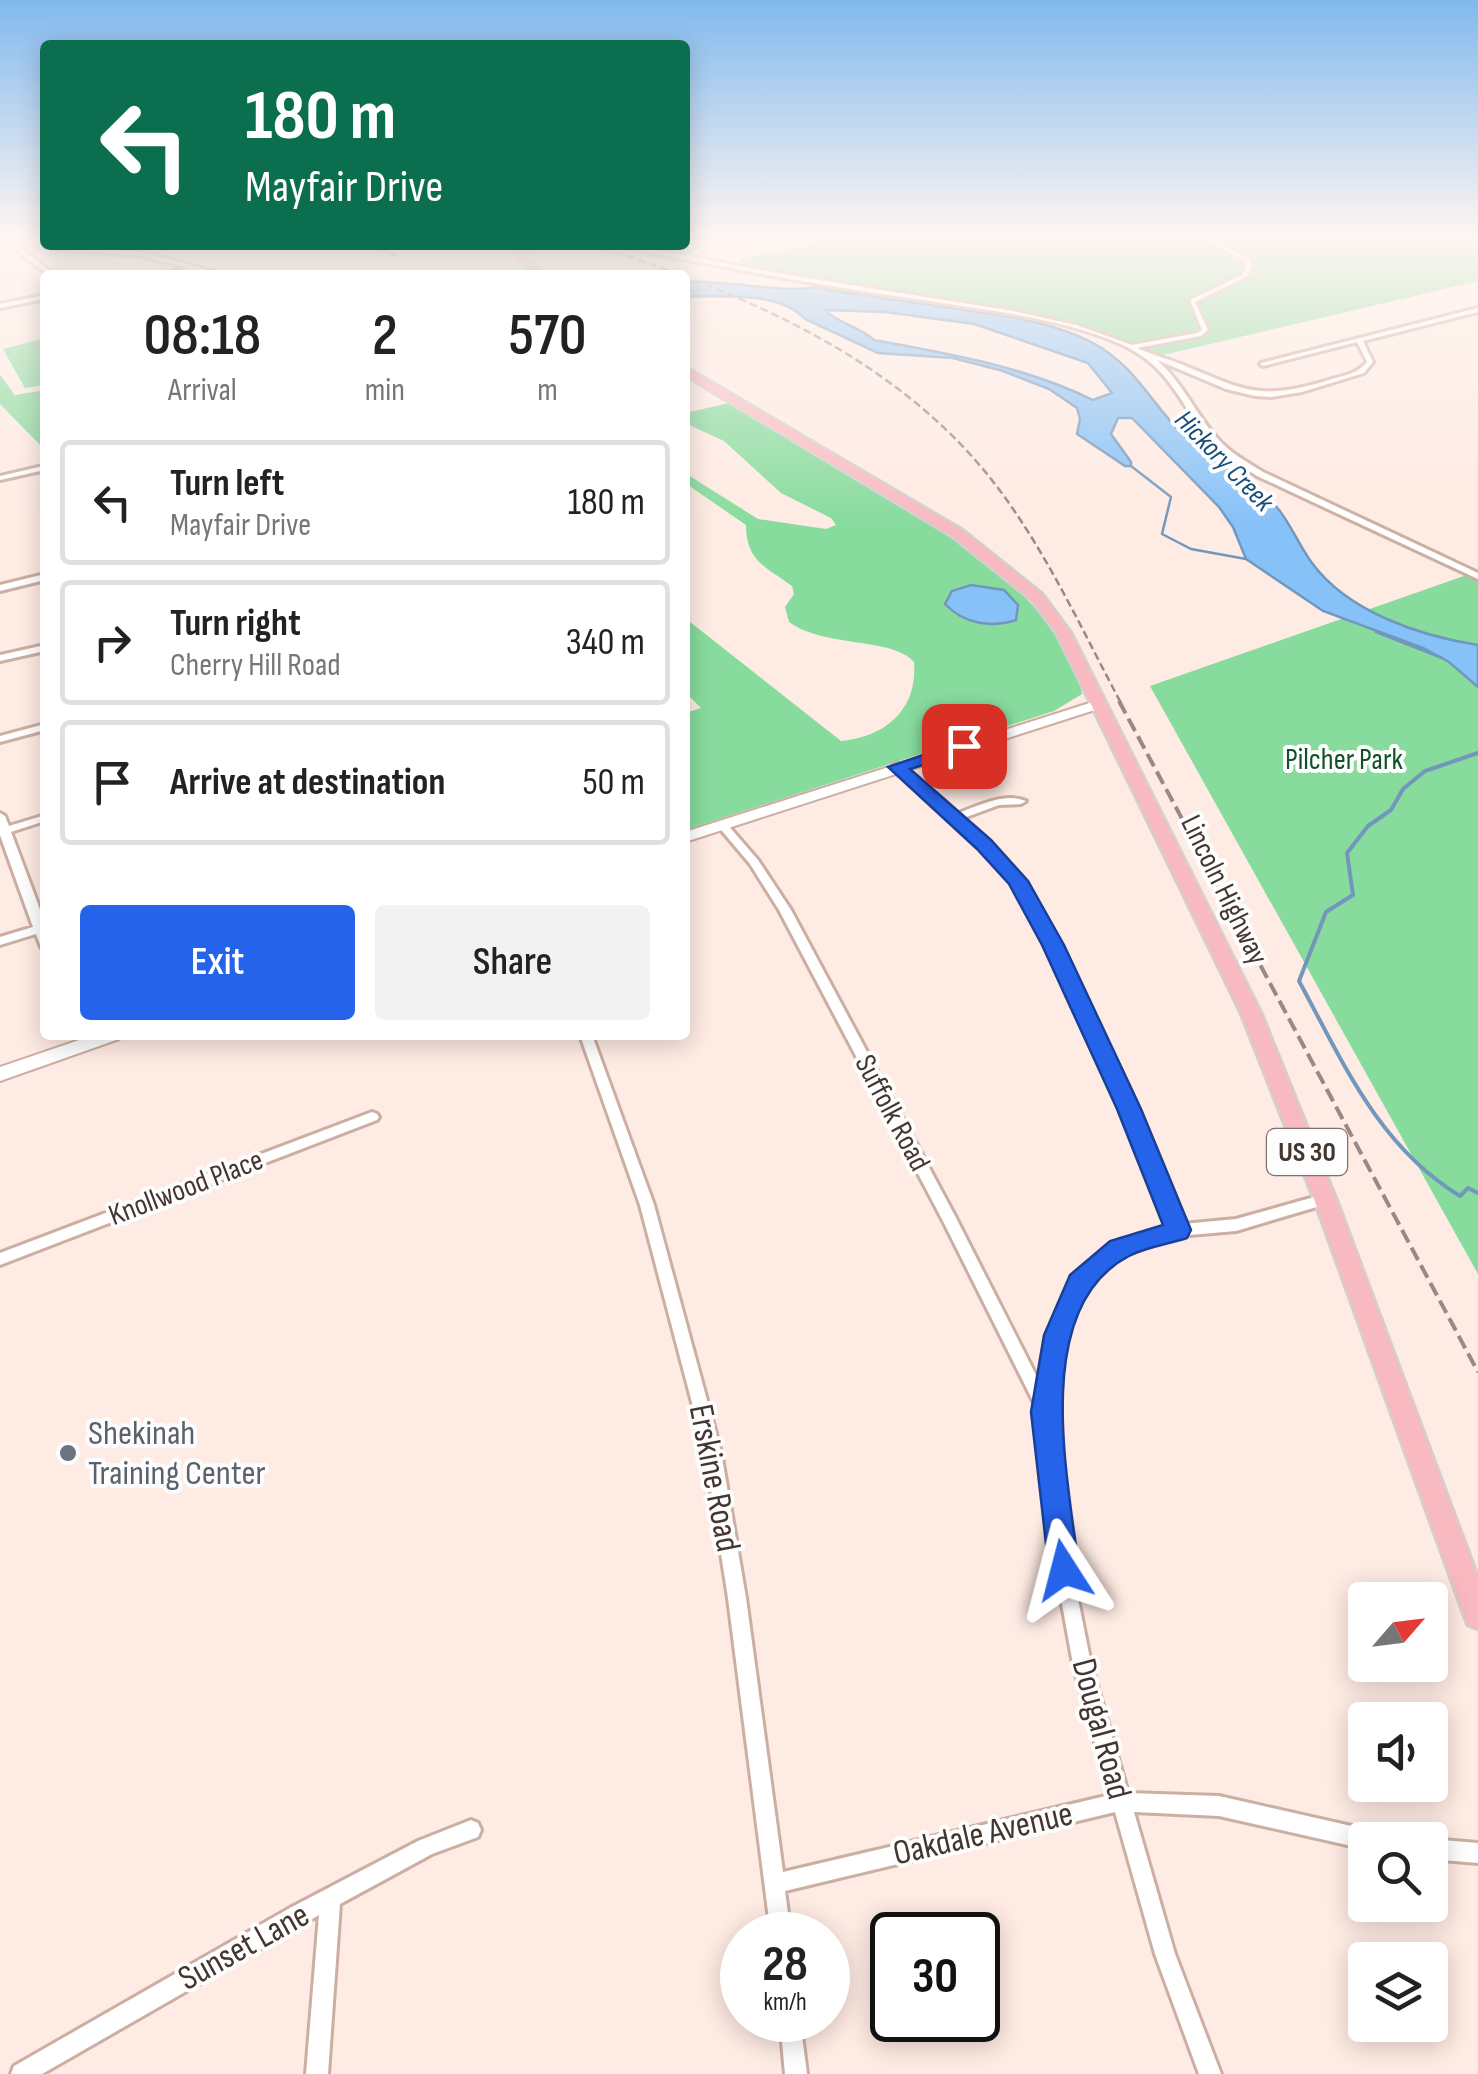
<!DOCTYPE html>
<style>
:root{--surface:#fff;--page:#f2f2f2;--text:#222;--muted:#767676;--line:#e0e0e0;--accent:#2563eb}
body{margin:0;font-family:"Sofia Sans Condensed",sans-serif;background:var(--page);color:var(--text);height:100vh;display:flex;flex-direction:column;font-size:38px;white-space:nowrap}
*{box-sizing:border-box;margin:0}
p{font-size:32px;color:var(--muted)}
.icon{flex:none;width:55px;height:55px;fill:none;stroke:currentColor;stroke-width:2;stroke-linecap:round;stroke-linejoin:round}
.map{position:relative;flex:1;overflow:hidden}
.panel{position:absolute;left:40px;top:270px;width:650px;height:770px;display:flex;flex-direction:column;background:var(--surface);border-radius:10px;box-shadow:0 5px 25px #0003}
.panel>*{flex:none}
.top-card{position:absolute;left:40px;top:40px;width:650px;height:210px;border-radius:10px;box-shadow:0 5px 25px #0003;background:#0b6e4f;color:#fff;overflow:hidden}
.needle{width:65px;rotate:62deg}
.controls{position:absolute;left:1348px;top:1582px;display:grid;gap:20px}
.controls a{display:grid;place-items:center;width:100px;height:100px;border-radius:10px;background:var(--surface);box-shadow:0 5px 25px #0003;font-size:50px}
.speed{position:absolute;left:720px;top:1912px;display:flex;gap:20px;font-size:50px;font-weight:700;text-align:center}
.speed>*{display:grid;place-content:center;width:130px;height:130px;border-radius:50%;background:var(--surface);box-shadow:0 5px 25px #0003;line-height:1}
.speed small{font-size:25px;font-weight:400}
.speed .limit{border:5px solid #111;border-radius:15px;background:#fff;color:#111}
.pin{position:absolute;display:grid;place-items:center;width:85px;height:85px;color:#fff;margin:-42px;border-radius:20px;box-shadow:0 5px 15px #0006}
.me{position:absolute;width:110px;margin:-55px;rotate:351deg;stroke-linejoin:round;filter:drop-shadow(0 0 8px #0008)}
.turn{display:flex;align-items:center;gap:35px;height:210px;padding:0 40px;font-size:45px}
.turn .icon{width:130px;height:130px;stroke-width:2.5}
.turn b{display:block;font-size:70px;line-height:85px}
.eta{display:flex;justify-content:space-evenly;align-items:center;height:170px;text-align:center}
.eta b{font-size:60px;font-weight:600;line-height:70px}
.button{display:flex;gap:20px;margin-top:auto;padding:20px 40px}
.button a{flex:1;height:115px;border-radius:10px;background:var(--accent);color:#fff;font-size:40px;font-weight:600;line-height:115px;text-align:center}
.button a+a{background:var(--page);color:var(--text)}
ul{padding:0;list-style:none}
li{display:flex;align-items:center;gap:30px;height:125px;margin:0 20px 15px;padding:0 20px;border:5px solid var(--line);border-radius:10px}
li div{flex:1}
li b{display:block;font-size:38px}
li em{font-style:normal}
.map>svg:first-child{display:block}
.green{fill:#87db9d}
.water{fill:#86c1f8;stroke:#7297bc;stroke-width:2.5;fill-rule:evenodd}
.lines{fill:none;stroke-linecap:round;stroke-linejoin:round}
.stream-far1{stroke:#7297bc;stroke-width:2.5}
.stream{stroke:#7297bc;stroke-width:4}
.minor-casing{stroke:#ccaea2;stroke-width:6}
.tertiary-casing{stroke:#ccaea2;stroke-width:4}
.primary-casing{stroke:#d2cfce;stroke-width:5}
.minor{fill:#fff;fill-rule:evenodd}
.tertiary{fill:#fff;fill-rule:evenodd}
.primary{fill:#f9b9c1;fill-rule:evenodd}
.rail-far1{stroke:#998983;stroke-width:2.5;stroke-dasharray:8 4;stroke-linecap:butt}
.rail{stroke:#998983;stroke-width:4;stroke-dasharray:14 6;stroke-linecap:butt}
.route{fill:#2563eb;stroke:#184099;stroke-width:2.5}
.worship-dot{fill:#6b7280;stroke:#fdfdfd;stroke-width:4}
.labels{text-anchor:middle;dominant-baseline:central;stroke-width:8;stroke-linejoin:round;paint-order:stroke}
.far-water-label{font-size:28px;font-style:italic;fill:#164d79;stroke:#fdfdfd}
.shield{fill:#fdfdfd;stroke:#7b726e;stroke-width:2.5}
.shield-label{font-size:28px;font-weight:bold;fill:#433631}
.park-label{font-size:30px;fill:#0f5128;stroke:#fdfdfd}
.street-label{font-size:30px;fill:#433631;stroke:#fdfdfd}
.near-worship-label{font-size:35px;fill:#5b616d;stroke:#fdfdfd;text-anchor:start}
.near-street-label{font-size:35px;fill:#433631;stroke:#fdfdfd}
</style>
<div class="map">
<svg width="1478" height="2074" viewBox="0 0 1478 2074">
<rect width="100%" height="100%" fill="#feebe3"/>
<!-- green -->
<path class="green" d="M857 234H1478V281L1159 356 1127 341 1028 314 738 268 741 259Z
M45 338V385L25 388 3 349Z
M0 375 15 395 45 390V450L0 404Z
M734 402C831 461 1064 575 1082 694L1054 711 685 830V713L701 708 685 692V618L841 741C886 737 918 709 914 662 893 637 825 648 789 622L785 607 794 594 792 586C766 567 746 561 746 525L685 483V473L758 519 826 529 836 525 831 518 781 493 724 441 685 423V413Z
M1478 571V1274L1150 686Z"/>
<!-- water -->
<path class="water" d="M685 282C729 279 775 294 819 287 836 293 854 293 871 296 939 309 1032 311 1093 343 1134 365 1150 401 1181 433 1209 462 1240 473 1266 496 1287 514 1296 541 1312 563 1348 612 1420 636 1478 645V687L1449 662 1423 648 1323 611 1246 559 1233 527 1219 507 1132 418H1118L1111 434 1131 462V466H1125L1077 434 1080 419 1077 408 1049 389 1003 371 953 358 878 353 805 319C778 290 721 298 685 296ZM825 310 885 312 974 324 1088 363 1112 393 1093 400C1023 366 950 354 874 340 859 326 837 323 825 310Z
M971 585 1004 590 1018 605 1016 620C991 628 964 624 945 604L952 591Z"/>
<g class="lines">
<!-- stream-far1 -->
<path class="stream-far1" d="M371 245 394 255
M1131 466 1171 497 1162 534 1191 549 1246 559
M1376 632 1442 658"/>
<!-- stream -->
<path class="stream" d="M1478 753 1425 771 1403 789 1391 810 1368 826 1347 853 1353 895 1326 912 1299 981C1343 1062 1378 1146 1460 1196L1468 1188 1478 1193"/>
<!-- minor casing -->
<g class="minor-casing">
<path id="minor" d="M702 234H708L703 250 692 257 782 274 1013 311 1076 325 1132 345 1197 333 1202 330 1190 300 1242 275 1246 266 1244 261 1196 234H1204L1248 259 1252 266 1248 276 1195 302 1208 330 1201 336 1137 348C1152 355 1166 358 1181 364 1248 392 1260 401 1332 379 1346 375 1358 373 1367 362L1357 342 1263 366 1260 364 1261 363 1478 308V312L1363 341 1373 362 1364 373 1302 392 1271 397 1255 396 1226 389 1157 360C1183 383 1195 413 1217 438 1230 453 1247 462 1263 472L1478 573V579L1257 476C1242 466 1226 457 1214 444 1179 407 1174 369 1123 345 1065 319 998 312 937 302 866 292 796 281 726 267 694 261 660 257 630 245H640L686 256 697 249Z
M0 238 13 242 55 275H48L9 244 0 242Z
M41 244 143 252 225 275C214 275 202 270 192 271 180 272 170 275 158 275L188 268 143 256 39 247Z
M45 295V299L0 308V304Z
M43 466H45V470L0 480V476Z
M45 574V580L0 591V585Z
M45 645V651L0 661V655Z
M45 724V730L0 742V736Z
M897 764 901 765 956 814C978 806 1004 792 1026 801L1021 804 999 805 961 819 988 843 1022 878 1059 945 1136 1109 1183 1224 1236 1219 1325 1194 1330 1195 1332 1199 1330 1203 1236 1231 1178 1236 1124 1253 1085 1286 1066 1335 1054 1411 1066 1539 1091 1664 1128 1793 1219 1796 1369 1830 1376 1833 1379 1840H1365V1849L1219 1816 1134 1812 1175 1954 1221 2074H1199L1155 1954 1115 1812 785 1891 791 1935H771L728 1598 705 1452 640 1205 580 1035H592L654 1205 721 1452 746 1598 783 1872 1110 1795 1073 1664 1050 1539 1038 1411 943 1221 779 910 750 864 717 825 718 823H726L758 860 791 910 955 1216 1042 1387 1050 1335 1074 1278 1114 1245 1170 1227 1122 1109 1047 945 1013 883 980 847 893 769V765Z
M0 813 5 816 9 826 45 815V821L11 832 45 923V948L41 947 36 934 0 945V937L33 927 0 835Z
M372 1112 377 1114 379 1117 377 1120 0 1265V1253Z
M471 1820 478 1823 481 1830 478 1837 432 1854 340 1904 328 2074H306L319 1915 42 2074H11L14 2066 290 1908 418 1841Z
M1430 1839 1478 1843V1863L1430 1859V1840H1428Z
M780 2020H800L807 2074H785Z"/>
</g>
<!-- tertiary casing -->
<g class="tertiary-casing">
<path id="tertiary" d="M1099 700 1106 704 1104 707 685 842V832Z
M94 1035H122L119 1039 0 1081V1067Z"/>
</g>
<!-- primary casing -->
<g class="primary-casing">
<path id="primary" d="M509 245H519L543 275H533Z
M685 367 962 530 1042 594 1071 633 1261 1013 1336 1199 1478 1578V1629L1468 1625 1464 1615 1314 1199 1241 1013 1057 634 1032 600 952 536 685 375Z"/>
</g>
<!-- minor -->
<use href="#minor" class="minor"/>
<!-- tertiary -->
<use href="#tertiary" class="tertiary"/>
<!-- primary -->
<use href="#primary" class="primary"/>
<!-- rail-far1 -->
<path class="rail-far1" d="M592 245C745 293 903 359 1001 492 1049 557 1083 632 1121 703"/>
<!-- rail -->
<path class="rail" d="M1119 701 1478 1372"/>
</g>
<!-- sky -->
<linearGradient id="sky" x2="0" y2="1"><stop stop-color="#81b9ee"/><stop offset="0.45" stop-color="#fff6f2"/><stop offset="1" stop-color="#fff6f2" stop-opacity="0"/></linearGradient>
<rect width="1478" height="525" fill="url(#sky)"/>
<!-- route -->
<path class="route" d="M964 741 971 742V750L910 769 991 840 1028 881 1064 945 1141 1109 1191 1230 1187 1238C1169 1244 1146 1247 1129 1256 1029 1308 1069 1482 1079 1570L1075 1581 1064 1585 1053 1581 1049 1570 1031 1412 1044 1335 1070 1275 1110 1241 1163 1225 1117 1109 1042 945 1009 884 977 849 888 767Z"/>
<!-- markers -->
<circle class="worship-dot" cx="68" cy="1453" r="10"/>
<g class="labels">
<!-- far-water labels -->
<g class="far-water-label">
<text transform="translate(1224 461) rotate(46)">Hickory Creek</text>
</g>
<!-- shield labels -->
<rect class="shield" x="1267" y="1129" width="80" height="46" rx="8"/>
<g class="shield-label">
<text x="1307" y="1152">US 30</text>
</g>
<!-- park labels -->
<g class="park-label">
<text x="1344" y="760">Pilcher Park</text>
</g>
<!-- street labels -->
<g class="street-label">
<text transform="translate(1224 890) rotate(64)">Lincoln Highway</text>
<text transform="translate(892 1113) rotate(62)">Suffolk Road</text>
<text transform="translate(186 1188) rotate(-21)">Knollwood Place</text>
</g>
<!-- near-worship labels -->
<g class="near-worship-label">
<text x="88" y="1433">Shekinah<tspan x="88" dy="40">Training Center</tspan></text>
</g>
<!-- near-street labels -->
<g class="near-street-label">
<text transform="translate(714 1478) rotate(79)">Erskine Road</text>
<text transform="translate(1101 1729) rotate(75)">Dougal Road</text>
<text transform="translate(983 1834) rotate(-13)">Oakdale Avenue</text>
<text transform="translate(244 1947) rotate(-29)">Sunset Lane</text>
</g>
</g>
</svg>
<div class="controls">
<a><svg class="needle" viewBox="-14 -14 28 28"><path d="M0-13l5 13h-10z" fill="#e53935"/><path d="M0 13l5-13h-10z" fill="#767676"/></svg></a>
<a><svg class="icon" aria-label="sound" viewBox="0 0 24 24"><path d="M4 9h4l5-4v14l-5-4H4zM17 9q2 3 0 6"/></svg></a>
<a><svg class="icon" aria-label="search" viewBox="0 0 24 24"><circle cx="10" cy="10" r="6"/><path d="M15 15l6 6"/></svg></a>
<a><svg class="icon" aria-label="layers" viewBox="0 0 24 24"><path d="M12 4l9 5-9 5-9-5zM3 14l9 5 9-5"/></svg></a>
</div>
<div class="speed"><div>28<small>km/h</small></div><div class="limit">30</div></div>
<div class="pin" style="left:964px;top:746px;background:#d93025"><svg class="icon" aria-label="arrive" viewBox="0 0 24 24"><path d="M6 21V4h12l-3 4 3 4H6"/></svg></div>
<svg class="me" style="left:1064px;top:1570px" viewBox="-20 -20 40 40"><path d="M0-17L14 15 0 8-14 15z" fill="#2563eb" stroke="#fff" stroke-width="4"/></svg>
<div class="top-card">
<div class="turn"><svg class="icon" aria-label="left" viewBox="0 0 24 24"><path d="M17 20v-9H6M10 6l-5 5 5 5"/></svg><div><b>180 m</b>Mayfair Drive</div></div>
</div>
<section class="panel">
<div class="eta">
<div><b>08:18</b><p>Arrival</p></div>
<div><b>2</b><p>min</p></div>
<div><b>570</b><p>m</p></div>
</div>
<ul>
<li><svg class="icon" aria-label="left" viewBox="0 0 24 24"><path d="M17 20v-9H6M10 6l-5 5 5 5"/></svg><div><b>Turn left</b><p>Mayfair Drive</p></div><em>180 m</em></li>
<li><svg class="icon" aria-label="right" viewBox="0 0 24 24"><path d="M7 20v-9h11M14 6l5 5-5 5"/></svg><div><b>Turn right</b><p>Cherry Hill Road</p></div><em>340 m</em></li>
<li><svg class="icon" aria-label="arrive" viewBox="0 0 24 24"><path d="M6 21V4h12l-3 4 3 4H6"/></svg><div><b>Arrive at destination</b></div><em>50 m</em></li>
</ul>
<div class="button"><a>Exit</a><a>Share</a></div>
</section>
</div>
